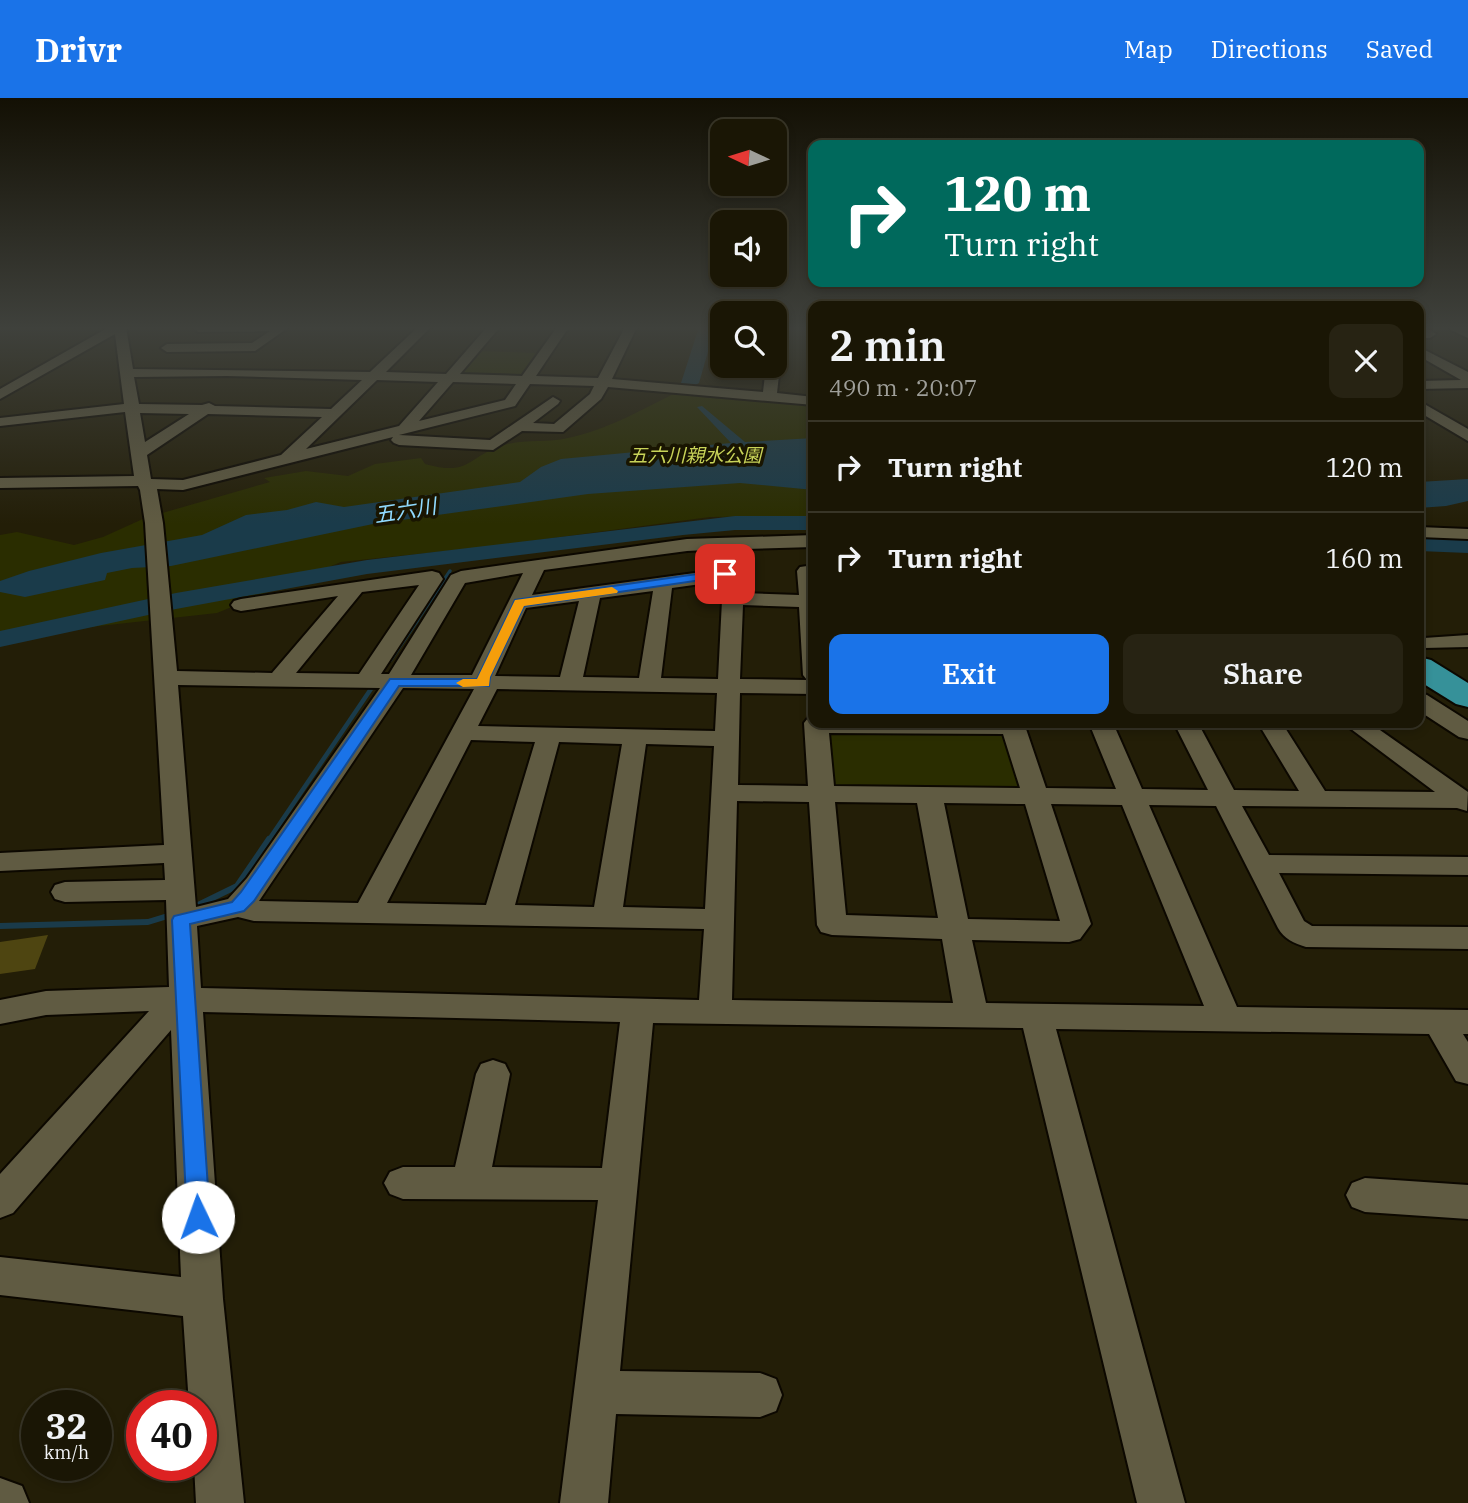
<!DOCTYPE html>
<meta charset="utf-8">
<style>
:root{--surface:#1a1605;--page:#272313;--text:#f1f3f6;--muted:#9f9f9a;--line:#383527;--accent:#1a73e8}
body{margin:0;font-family:"IBM Plex Serif","Noto Sans JP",serif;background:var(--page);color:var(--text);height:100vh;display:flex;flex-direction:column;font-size:26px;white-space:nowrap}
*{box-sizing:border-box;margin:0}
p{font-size:23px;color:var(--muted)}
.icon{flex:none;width:38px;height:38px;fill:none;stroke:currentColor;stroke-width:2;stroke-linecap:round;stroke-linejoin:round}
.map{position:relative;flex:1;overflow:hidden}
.sheet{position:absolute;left:808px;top:203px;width:616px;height:427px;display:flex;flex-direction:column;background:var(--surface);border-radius:14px;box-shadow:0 4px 10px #0003,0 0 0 2px var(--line)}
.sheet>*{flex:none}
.banner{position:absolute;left:808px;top:42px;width:616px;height:147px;border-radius:14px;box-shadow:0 4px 10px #0003,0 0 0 2px var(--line);background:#00695c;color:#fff;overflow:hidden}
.needle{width:46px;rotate:274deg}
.tools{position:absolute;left:710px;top:21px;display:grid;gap:14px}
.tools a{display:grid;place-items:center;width:77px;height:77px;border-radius:14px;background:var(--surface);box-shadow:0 4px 10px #0003,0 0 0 2px var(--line);font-size:35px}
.speed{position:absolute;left:21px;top:1292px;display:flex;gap:14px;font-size:35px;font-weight:700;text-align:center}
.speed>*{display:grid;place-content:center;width:91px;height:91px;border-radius:50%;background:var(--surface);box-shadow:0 4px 10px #0003,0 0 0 2px var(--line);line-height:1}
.speed small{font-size:18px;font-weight:400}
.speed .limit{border:10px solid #d22;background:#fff;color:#111}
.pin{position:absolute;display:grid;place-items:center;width:60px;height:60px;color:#fff;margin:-30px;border-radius:14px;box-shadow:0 4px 10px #0006}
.me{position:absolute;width:77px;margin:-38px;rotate:357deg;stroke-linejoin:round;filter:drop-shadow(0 0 5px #0008)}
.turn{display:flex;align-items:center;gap:24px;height:147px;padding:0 21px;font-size:32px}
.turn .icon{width:91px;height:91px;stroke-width:2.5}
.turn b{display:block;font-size:49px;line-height:60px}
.round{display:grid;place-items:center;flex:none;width:74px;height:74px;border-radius:14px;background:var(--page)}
.summary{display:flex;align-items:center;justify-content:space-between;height:119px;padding:0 21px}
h1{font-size:42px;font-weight:600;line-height:52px}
.action{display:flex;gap:14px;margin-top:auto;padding:14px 21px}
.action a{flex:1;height:80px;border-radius:14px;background:var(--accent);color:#fff;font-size:28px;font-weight:600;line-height:80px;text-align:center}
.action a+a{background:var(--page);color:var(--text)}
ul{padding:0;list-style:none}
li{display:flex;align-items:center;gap:21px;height:91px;padding:0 21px;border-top:2px solid var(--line)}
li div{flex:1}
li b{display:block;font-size:26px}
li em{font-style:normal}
header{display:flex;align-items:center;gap:42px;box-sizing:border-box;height:98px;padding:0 35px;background:var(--accent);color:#fff}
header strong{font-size:33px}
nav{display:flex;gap:38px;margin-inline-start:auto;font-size:24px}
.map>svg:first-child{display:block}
.green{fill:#2a2d00}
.water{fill:#1a3b4a}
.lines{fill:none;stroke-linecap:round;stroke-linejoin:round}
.stream-far2{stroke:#1a3b4a;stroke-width:3.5}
.stream-far1{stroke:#1a3b4a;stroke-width:4.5}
.stream{stroke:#1a3b4a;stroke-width:6}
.river{fill:#1a3b4a;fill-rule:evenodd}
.building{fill:#4e4511}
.minor-casing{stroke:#0c0800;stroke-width:4}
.highway-casing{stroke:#0c0800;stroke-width:4}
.minor{fill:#605b42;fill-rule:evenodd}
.highway{fill:#369199;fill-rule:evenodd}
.route{fill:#1a73e8;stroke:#114b97;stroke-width:2}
.slow{fill:#f59e0b}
.labels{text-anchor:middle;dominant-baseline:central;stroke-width:7;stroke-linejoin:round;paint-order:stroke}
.far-park-label{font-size:19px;font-style:italic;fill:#c8d358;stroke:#191501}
.far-water-label{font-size:21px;font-style:italic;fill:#91dbff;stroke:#191501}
</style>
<header>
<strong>Drivr</strong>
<nav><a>Map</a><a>Directions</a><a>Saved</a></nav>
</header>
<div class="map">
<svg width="1468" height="1405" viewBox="0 0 1468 1405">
<rect width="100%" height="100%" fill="#231e07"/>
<!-- green -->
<path class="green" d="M476 253 538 255 519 280 455 278Z
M682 292 814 306V418L710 419 494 448 341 464 217 515 0 539V437L17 434 74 447 103 439 145 420 270 384 264 380 306 373 348 378 375 366 421 360 425 366C471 379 467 358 504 347 525 341 547 345 568 340 608 332 646 309 682 292Z
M1000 633 1010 637 1023 690 830 688 826 634Z"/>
<!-- water -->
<path class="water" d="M702 308 745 344 814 340V392L740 385 588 396 373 426 171 468 132 470 107 475 105 482 25 499 0 494V483L29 473 101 455 202 437 246 417 287 412 316 404 344 409 520 384 541 369 561 361 731 345 697 309Z
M1468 381V403L1446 408 1419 410V384Z"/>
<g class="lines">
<!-- stream-far2 -->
<path class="stream-far2" d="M416 524 450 473"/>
<!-- stream-far1 -->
<path class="stream-far1" d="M390 562 417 522
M268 743 375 585"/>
<!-- stream -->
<path class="stream" d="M190 811 237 788 269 741
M0 828 148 824 171 817"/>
<!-- river -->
<path class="river" d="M699 229H715L699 285 690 290 681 285Z
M735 418H814V432H735L683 437 367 476 176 511 0 549V533L176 495 367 462Z
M1419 439 1468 441V455L1419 453Z"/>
</g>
<!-- building -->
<path class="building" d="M48 837 35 871 0 876V844Z"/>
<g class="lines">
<!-- minor casing -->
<g class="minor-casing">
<path id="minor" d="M109 229H126L133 271 370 274 418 229H431L386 274 446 276 487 229H500L460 276 522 278 557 229H569L536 278 598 280 625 229H637L612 281 763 294 766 268H775V265L780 268 777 295 814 299V307L608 289 601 301 563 334 522 333 493 352 399 347 394 345 391 342 393 339 183 392 157 391 163 425 177 573 272 575 338 498 241 513 234 511 231 507 234 503 241 501 432 473 439 475 443 481 381 576H389L451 477 461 473 687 441 814 437V449L744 451 743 495 799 497 797 473 800 469 814 467V596L740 595 738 687 808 688 804 625 808 620 814 618V625H1024L1046 690 1116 691 1089 625H1113L1142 691 1208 692 1174 625H1198L1234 692 1299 693 1258 625H1282L1325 693 1435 694 1343 625H1370L1468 694 1467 713 1457 710 1242 708 1269 757 1468 759V777L1279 775 1304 823 1312 828 1468 829V851L1306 849C1294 845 1284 841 1278 830L1216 708 1149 707 1237 909 1468 912V936H1463L1468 944V986L1456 983 1429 936 1056 931 1185 1405H1137L1023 930 653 925 620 1273 760 1275 776 1281 782 1297 776 1313 760 1319 616 1316 608 1405H560L598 1102 403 1101 390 1096 384 1085 390 1074 403 1069H455L476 976 481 966 493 962 505 966 510 976 492 1069 602 1070 620 924 203 914 223 1201 244 1405H196L194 1367H201V1307H189L183 1218 0 1197V1159L181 1179 171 932 13 1115 0 1120V1076L149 913 46 917 0 926V902L46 893 169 889 166 802 65 804 55 801 51 794 55 787 65 784 165 782 164 765 0 773V755L164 747 145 425 140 392 138 388 0 390V380L134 378 125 314 0 328V320L124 306 115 236 0 301V291ZM227 278 362 282 331 311 215 308 209 305 202 307 139 306 134 279ZM377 282 438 284 399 328 306 351ZM453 284 516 286 505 302 419 323ZM530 286 594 288 590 296 554 326 533 325 558 306 560 303 553 299 490 342 399 337 515 308ZM140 315 189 316 145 344ZM208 316 322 319 281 357 183 382 151 381 147 357ZM725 451 724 471 532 497 544 472 687 453ZM523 475 472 577H411L465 485ZM723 483 718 581 661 580 672 490ZM419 487 359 576 296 575 362 494ZM653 493 639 580 583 579 600 500ZM579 503 560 579 495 578 526 510ZM743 507 799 509 803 577 807 582 740 581ZM178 587 380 590 247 780 228 801 196 809ZM403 590 474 591 358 805 259 803ZM497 591 717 595 715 633 478 628ZM829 635 1003 636 1020 690 834 688ZM471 642 535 644 486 807 387 805ZM559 644 622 646 594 809 515 807ZM646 646 714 648 705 811 623 809ZM737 703 809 704 817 827 821 834 832 837 942 841 953 905 732 902ZM835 704 917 705 938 820 846 817ZM944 705 1025 706 1060 823 968 821ZM1051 706 1122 707 1204 908 986 905 972 842 1069 844 1080 841 1091 826ZM238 819 254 823 704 831 699 902 201 890 197 828Z
M289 229 255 253 167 254 161 250 167 246 252 245 270 233 198 234 193 229Z
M775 229H782L781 237 775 241Z
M1449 229 1468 231V240L1451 232Z
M1419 232H1430L1436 236 1430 240H1419Z
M1419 249 1468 274V290L1419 291V283L1461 282 1419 258Z
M1419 303 1468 331V343L1419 314Z
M1419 429 1468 431V441L1419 439Z
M1468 537V549L1424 550 1421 545 1424 540Z
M1419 595 1427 597 1468 623V641L1459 639 1419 613Z
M1365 1080 1468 1087V1121L1365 1114 1352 1109 1346 1097 1352 1085Z
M0 1380 22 1388 29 1405H0Z"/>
</g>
<!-- highway casing -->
<g class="highway-casing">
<path id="highway" d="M1419 559 1431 562 1468 585V609L1456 606 1419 583Z"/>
</g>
<!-- minor -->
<use href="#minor" class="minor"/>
<!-- highway -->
<use href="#highway" class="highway"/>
</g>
<!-- sky -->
<linearGradient id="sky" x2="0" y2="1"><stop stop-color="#131004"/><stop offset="0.54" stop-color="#3f413c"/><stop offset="1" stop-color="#3f413c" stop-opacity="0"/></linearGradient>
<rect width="1468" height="426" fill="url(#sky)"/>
<!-- route -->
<path class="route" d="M725 472 729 473V478L524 508 490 579 489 588H399L254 803 244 813 190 826 210 1119 207 1126 198 1130 190 1126 187 1119 172 822 174 818 232 804 241 794 390 581H477L515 502Z"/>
<!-- slow -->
<path class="slow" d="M612 489 618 493 617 495 524 508 490 579 489 588 463 589 456 585 463 581H477L515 502Z"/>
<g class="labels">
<!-- far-park labels -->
<g class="far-park-label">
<text x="695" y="357">五六川親水公園</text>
</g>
<!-- far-water labels -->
<g class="far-water-label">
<text transform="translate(405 412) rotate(-9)">五六川</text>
</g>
</g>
</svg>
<div class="tools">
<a><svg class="needle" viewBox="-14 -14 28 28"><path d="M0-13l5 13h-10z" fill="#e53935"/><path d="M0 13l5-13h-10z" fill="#9f9f9a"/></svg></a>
<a><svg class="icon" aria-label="sound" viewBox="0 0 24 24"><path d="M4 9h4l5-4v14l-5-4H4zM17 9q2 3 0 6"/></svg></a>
<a><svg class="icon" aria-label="search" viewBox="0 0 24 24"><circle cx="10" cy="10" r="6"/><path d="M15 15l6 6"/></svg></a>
</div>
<div class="speed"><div>32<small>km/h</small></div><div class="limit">40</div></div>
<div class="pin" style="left:725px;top:476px;background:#d93025"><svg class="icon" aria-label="arrive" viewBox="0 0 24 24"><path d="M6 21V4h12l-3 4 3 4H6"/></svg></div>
<svg class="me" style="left:198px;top:1119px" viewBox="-20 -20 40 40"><circle r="19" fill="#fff"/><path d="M0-13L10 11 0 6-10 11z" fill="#1a73e8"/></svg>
<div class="banner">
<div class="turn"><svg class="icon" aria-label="right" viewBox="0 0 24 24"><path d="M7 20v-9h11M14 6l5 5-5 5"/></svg><div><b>120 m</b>Turn right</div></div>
</div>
<section class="sheet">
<div class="summary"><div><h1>2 min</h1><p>490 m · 20:07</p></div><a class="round"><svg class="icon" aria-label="close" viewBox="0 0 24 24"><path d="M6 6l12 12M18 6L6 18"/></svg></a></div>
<ul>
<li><svg class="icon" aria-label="right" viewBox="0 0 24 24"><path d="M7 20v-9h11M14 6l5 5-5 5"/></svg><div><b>Turn right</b></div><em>120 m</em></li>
<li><svg class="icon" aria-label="right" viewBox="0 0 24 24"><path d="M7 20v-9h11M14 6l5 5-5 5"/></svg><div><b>Turn right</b></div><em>160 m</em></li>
</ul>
<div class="action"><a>Exit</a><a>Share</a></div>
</section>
</div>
